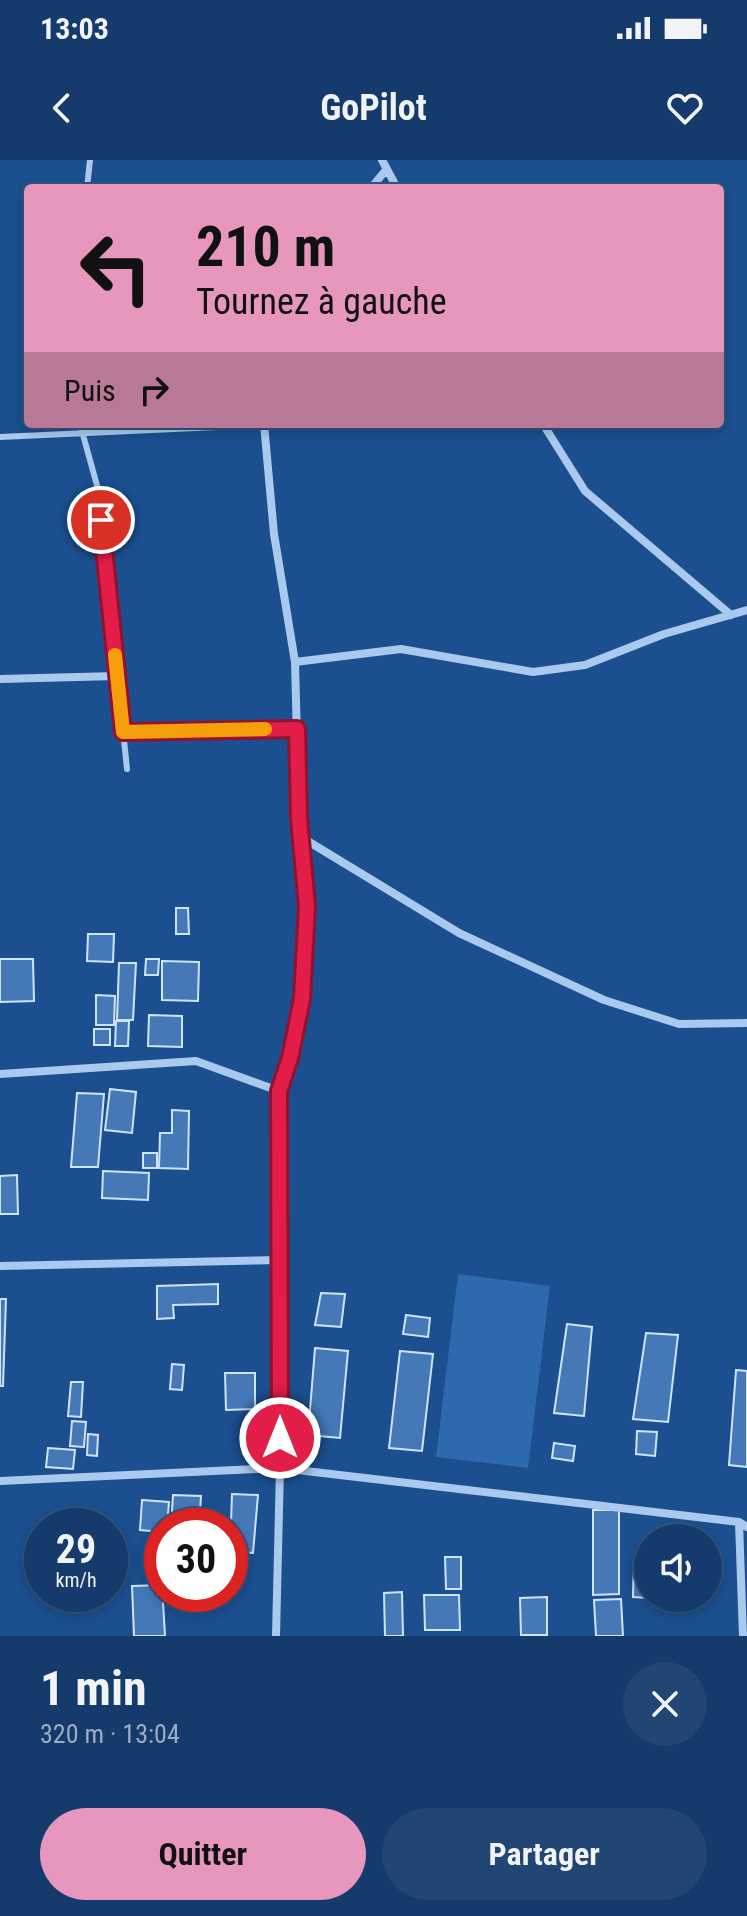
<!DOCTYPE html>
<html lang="fr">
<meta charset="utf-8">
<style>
:root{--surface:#143b6b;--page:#214673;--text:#f1f3f6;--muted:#9dadc1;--line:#33557e;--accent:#e797bd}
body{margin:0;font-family:"Roboto Condensed",sans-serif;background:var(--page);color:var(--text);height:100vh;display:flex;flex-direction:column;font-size:30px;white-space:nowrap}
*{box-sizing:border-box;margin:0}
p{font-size:26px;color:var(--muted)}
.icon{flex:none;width:44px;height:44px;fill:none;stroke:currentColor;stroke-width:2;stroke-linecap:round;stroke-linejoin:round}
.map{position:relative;height:1476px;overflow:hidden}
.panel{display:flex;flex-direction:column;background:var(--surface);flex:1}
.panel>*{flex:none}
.banner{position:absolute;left:24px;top:24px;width:700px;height:244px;border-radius:8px;box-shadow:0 4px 12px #0003,0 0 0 2px var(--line);background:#e797bd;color:#111;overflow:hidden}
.buttons{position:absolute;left:634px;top:1364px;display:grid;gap:16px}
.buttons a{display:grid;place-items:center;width:88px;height:88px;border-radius:50%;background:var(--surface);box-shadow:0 4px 12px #0003,0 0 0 2px var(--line);font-size:40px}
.speed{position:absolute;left:24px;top:1348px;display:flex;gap:16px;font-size:40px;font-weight:700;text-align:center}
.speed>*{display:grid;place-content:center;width:104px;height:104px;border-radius:50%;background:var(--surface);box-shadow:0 4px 12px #0003,0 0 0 2px var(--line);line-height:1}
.speed small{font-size:20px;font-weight:400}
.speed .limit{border:12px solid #d22;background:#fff;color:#111}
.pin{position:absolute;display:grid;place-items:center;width:68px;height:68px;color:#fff;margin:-34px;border:4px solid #fff;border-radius:50%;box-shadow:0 2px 8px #0007}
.me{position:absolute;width:88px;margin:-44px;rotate:0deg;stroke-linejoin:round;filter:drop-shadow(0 0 6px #0008)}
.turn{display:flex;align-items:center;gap:28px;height:168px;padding:0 40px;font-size:36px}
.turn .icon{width:104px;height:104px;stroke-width:2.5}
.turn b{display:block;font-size:56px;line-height:68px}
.then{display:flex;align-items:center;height:76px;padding:0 40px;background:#0003;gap:16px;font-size:30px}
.round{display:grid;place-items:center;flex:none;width:84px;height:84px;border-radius:42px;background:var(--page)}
.summary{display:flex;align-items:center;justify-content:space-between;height:136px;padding:0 40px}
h1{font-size:48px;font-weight:700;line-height:60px}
.primary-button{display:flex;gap:16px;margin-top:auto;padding:16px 40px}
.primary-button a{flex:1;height:92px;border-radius:48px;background:var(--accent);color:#111;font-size:32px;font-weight:700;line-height:92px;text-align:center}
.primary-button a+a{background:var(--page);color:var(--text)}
.status{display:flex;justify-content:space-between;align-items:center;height:56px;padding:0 40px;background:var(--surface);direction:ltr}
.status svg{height:22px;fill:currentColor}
header{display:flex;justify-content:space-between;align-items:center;height:104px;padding:0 40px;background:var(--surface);font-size:36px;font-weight:700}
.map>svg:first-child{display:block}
.green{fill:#2e69ad}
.building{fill:#4478b7;stroke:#cfe3fa;stroke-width:2}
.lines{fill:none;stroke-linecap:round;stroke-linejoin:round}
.lane{stroke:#a9c9ee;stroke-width:6}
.street{stroke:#a9c9ee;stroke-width:8}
.route-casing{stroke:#92132f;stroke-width:20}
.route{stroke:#e11d48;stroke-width:14}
.slow{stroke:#f59e0b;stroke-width:14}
</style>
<div class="status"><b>13:03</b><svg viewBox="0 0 49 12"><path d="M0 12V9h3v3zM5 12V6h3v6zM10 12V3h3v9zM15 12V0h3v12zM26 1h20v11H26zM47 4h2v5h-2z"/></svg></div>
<header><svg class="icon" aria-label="back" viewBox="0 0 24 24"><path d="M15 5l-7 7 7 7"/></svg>GoPilot<svg class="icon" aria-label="heart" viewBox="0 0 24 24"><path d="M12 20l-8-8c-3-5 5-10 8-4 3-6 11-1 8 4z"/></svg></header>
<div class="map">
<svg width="747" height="1476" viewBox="0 0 747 1476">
<rect width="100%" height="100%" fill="#1b4f8f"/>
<!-- green -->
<path class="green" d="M458 1114 550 1126 528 1308 436 1297Z"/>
<!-- building -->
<path class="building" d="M176 748H188L189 774H176Z
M88 774H114L113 802 87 801Z
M0 799H33L34 841 0 842Z
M146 799H159L158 815H145Z
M162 801 199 802 198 841 162 840Z
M119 803H136L133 860H117Z
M96 835 115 836 114 865H96Z
M149 855 182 856V887L148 886Z
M116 861H129L128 886H115Z
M94 869H110V885H94Z
M110 929 136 932 132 973 105 970Z
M77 933 104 934 98 1007H71Z
M172 950 189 951 188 1009 159 1008 160 973H172Z
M143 993H157V1008H143Z
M103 1011 149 1013 148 1040 102 1038Z
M17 1015 18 1054H0V1016Z
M218 1124V1144L173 1145 174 1158 157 1159V1126Z
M321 1133 345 1134 341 1167 315 1165Z
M0 1139H6L3 1226H0Z
M406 1155 430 1158 428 1177 403 1174Z
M567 1164 592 1167 584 1256 554 1253Z
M646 1173 678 1175 668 1262 633 1259Z
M315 1188 348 1191 340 1278 308 1275Z
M400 1191 433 1194 422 1291 389 1288Z
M172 1204 184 1205 182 1230 170 1229Z
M736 1210 747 1211V1307L729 1305Z
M225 1213H255V1249L226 1250Z
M71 1222H83L81 1257 68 1256Z
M72 1261 86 1262 84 1287 70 1286Z
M637 1271 657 1272 655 1296 636 1294Z
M88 1274 98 1275 97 1296 87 1295Z
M554 1283 575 1286 573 1301 552 1298Z
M48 1288 75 1290 73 1309 46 1307Z
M232 1334 258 1335 253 1393 230 1391Z
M173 1335 201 1336 199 1366H171Z
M142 1340 169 1342 167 1366H162V1372L140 1370Z
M593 1350H619V1434L593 1435Z
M445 1397H461V1429H446Z
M634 1399H648V1438L633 1437Z
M162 1425 165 1476H134L132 1426Z
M402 1432 403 1476H385L384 1433Z
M424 1435H459L460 1470H425Z
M547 1437V1475H521L520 1438Z
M621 1439 623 1476H596L594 1440Z"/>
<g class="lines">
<!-- lane -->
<path class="lane" d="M87 28 90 0
M80 264 98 329 127 609
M0 277 264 265"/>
<!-- street -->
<path class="street" d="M382 0 397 28
M371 28 386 10
M264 264 274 374 295 502 299 658 307 746 302 839 290 898 279 931 280 1308 276 1476
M543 264 585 331 731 455
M295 502 401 489 533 512 585 505 664 474 747 450
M0 519 117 516
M123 572 297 569
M301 677 459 773 604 840 679 864 747 863
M0 914 196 901 279 931
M0 1106 281 1100
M0 1321 280 1308 739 1362 747 1367
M739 1362 743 1476"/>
</g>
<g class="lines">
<!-- route casing -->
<g class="route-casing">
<path id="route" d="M101 360 123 572 297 569 299 658 307 746 302 839 290 898 279 931 280 1278"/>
</g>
<!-- route -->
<use href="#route" class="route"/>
<!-- slow -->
<path class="slow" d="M115 495 123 572 265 569"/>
</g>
</svg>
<div class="buttons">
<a><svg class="icon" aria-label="sound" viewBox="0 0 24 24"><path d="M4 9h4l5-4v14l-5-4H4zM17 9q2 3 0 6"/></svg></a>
</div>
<div class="speed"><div>29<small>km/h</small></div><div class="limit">30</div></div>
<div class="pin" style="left:101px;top:360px;background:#d93025"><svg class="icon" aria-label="arrive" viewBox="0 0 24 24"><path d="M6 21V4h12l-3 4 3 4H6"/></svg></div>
<svg class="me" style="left:280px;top:1278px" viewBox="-20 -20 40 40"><circle r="17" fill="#e11d48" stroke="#fff" stroke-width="3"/><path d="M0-11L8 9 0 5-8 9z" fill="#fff"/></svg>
<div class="banner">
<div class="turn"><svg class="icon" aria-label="left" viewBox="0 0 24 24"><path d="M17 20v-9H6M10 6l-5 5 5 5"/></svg><div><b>210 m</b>Tournez à gauche</div></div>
<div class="then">Puis<svg class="icon" aria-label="right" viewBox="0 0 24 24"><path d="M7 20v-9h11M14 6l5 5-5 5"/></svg></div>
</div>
</div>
<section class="panel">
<div class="summary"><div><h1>1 min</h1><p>320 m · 13:04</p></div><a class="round"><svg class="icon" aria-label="close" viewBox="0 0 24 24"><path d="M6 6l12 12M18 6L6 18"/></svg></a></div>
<div class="primary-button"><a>Quitter</a><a>Partager</a></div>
</section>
